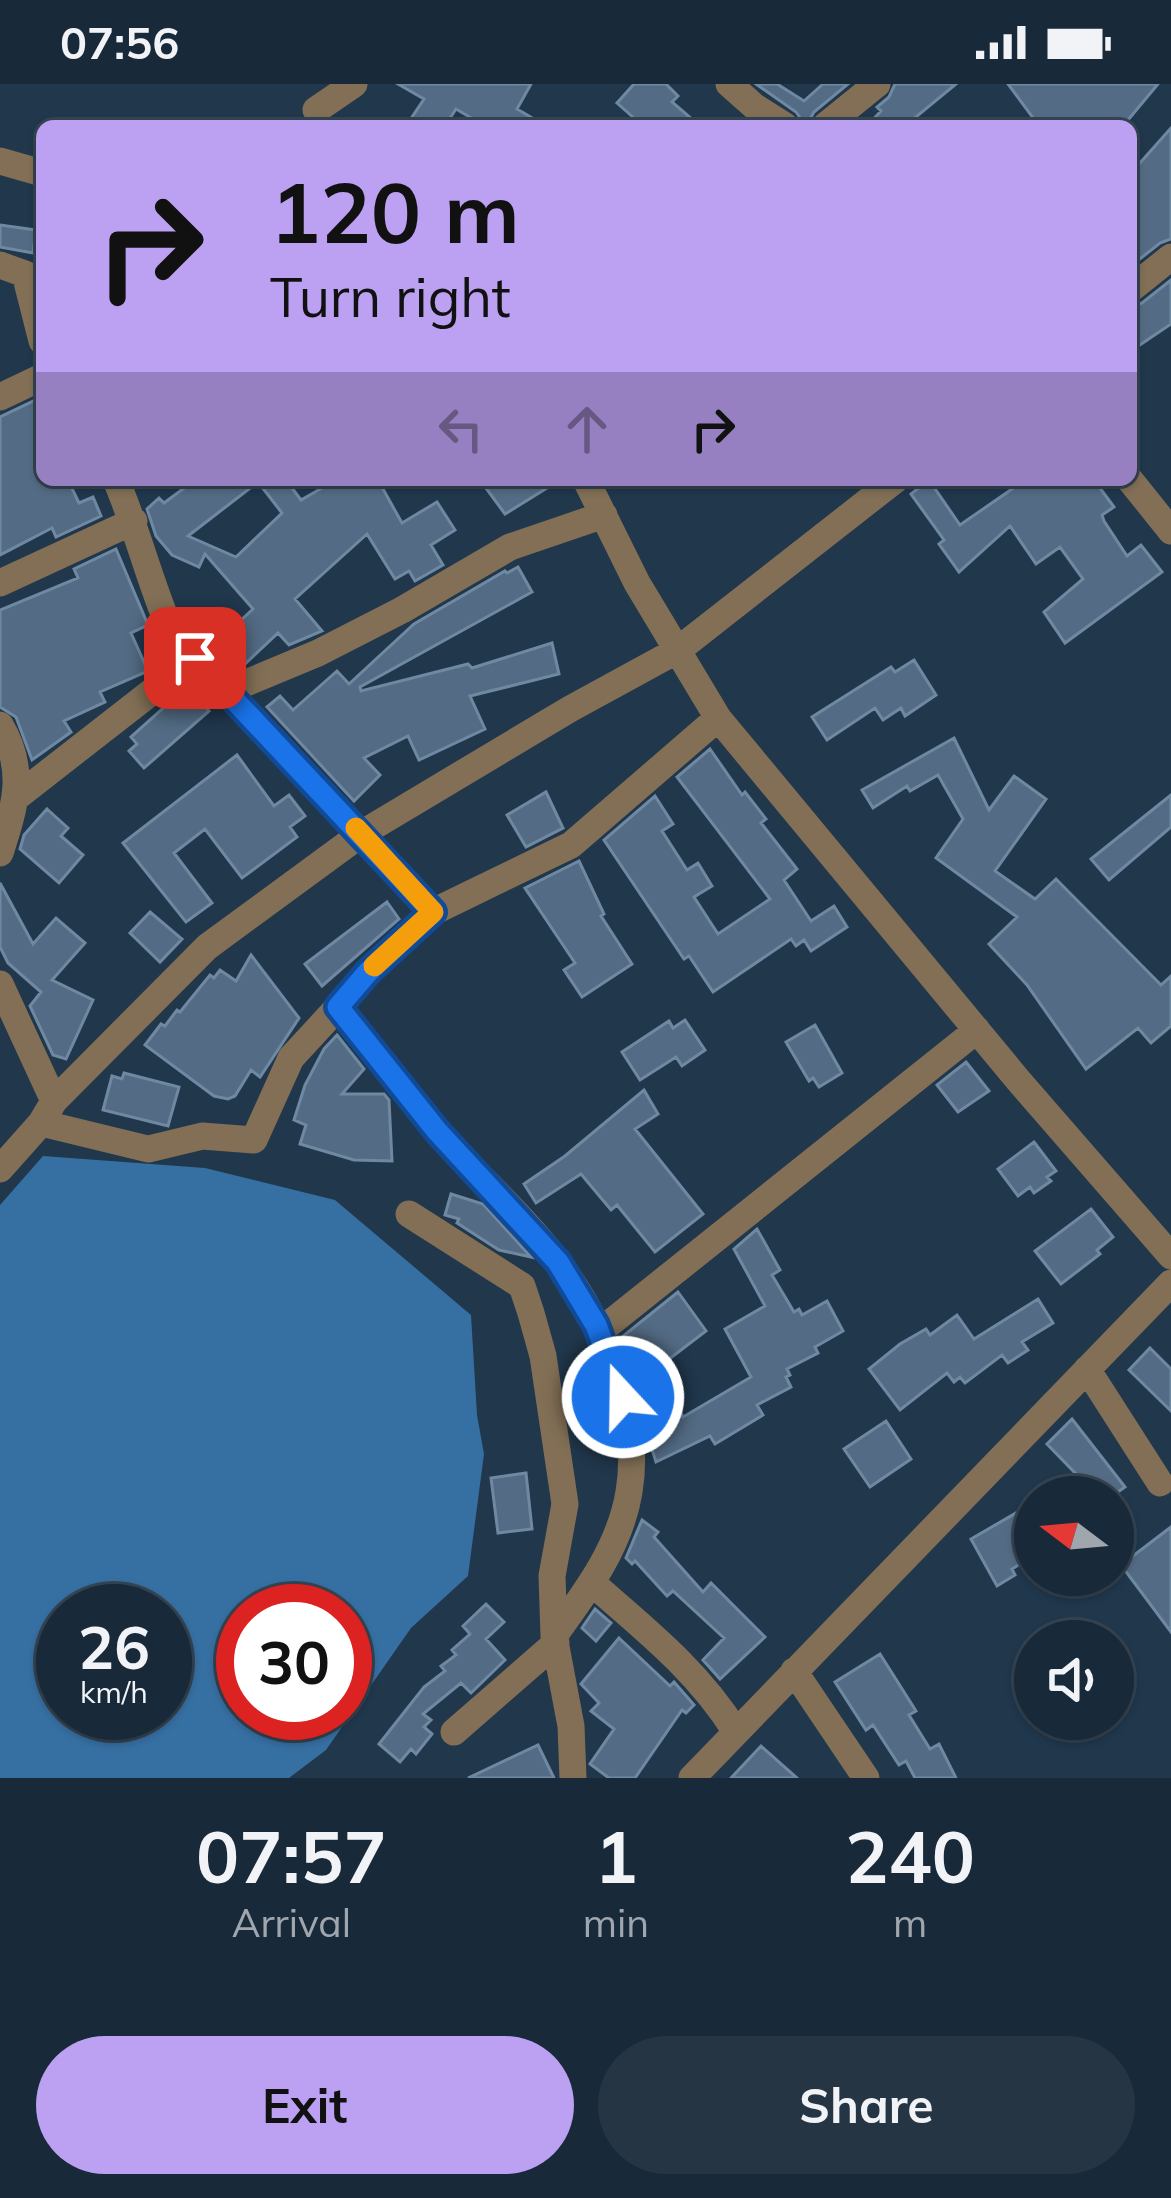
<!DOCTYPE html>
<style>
:root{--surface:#182939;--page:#253544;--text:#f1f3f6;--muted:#9fa6ae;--line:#364553;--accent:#bca0f2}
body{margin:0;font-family:Mulish,sans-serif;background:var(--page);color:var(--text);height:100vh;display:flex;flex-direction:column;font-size:45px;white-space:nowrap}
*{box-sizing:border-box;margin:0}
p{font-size:39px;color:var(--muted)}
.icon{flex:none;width:66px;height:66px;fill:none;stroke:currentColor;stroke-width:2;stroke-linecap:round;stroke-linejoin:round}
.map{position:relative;height:1694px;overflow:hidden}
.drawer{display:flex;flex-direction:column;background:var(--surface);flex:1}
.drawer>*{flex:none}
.guide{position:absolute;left:36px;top:36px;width:1101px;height:366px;border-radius:18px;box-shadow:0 3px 9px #0004,0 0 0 3px var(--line);background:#bca0f2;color:#111;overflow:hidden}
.needle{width:78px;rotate:286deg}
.controls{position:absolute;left:1014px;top:1392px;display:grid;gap:24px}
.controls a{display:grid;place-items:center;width:120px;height:120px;border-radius:50%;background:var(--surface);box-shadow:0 3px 9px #0004,0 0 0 3px var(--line);font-size:60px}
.speed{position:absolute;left:36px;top:1500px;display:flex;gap:24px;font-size:60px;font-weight:700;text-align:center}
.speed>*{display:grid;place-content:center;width:156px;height:156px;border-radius:50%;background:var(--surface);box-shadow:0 3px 9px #0004,0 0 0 3px var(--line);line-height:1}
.speed small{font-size:30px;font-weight:400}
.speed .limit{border:18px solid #d22;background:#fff;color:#111}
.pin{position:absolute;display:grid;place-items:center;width:102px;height:102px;color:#fff;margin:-51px;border-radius:24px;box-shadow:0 6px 18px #0006}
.me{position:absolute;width:132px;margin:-66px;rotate:339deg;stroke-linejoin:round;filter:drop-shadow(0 0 9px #0008)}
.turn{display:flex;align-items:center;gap:42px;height:252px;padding:0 36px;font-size:54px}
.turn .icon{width:156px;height:156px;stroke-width:2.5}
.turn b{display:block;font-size:84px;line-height:102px}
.lanes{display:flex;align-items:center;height:114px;padding:0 36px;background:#0003;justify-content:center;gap:60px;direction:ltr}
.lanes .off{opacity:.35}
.eta{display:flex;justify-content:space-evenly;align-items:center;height:204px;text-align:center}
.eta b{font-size:72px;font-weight:700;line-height:84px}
.action{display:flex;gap:24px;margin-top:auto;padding:24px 36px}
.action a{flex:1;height:138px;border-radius:72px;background:var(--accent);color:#111;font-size:48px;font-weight:700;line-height:138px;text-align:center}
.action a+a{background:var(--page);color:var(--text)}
.status{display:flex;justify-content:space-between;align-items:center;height:84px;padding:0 60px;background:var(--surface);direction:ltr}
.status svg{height:33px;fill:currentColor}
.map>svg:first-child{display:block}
.forest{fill:#366fa2;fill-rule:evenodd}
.building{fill:#536b84;stroke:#6f89a2;stroke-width:3;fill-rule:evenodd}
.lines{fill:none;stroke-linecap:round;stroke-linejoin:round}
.minor{stroke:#826f55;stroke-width:27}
.route-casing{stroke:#114b97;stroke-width:30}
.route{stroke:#1a73e8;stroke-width:21}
.slow{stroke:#f59e0b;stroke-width:21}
</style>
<div class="status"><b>07:56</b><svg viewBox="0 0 49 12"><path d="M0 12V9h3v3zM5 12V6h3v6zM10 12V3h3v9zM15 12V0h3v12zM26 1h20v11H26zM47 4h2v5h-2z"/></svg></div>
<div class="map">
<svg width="1171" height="1694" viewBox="0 0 1171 1694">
<rect width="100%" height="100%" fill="#20374c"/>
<!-- forest -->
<path class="forest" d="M43 1072 205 1084 335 1116 471 1231 477 1331 484 1370 468 1492 411 1544 326 1666 289 1694H0V1121ZM63 1527H165V1629H63ZM243 1527H345V1629H243Z"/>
<!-- building -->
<path class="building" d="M398 0H531L517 25 546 42H485L456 25 445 42H406L424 15Z
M634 0H666L678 12 672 18 700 42H643L617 19Z
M756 0H777L804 17 823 0H848L814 28 806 42 796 28Z
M895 0H956L905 42H867L881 27 877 23 889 13Z
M1008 0H1158L1123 42H1039Z
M1171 44V155L1160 159 1131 182V89Z
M0 141 36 146 33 169 0 163Z
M1171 196V240L1131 267V223L1142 219Z
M42 313V396H68L79 419 93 413 101 432 56 453 52 444 0 471V333Z
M195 396H286L301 416 336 396H378L402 439 437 418 455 446 431 461 443 481 415 497 409 487 395 495 367 450 295 515 322 547 289 561 278 549 245 580 232 585 212 563 253 525 205 470 199 483 172 471 156 452 147 425 159 414 164 419ZM258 398 282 429 236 473 188 452Z
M480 396H560L505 430Z
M929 396 960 441 1025 396H1094L1114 423 1102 431 1104 437 1127 472 1141 461 1162 488 1065 559 1044 528 1083 495 1060 463 1036 480 1010 442 959 488 939 460 944 456 911 410Z
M116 465 148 541 131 549 148 587 100 608 105 618 64 637 71 648 32 676 16 633 0 623V526L78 494 74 485Z
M518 483 532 508 360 603 361 607 468 580 472 584 552 559 559 590 470 612 485 645 419 676 408 652 364 674 380 691 354 717 267 623 280 612 293 626 337 587 349 600 414 540 505 487 507 489Z
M914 576 936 611 905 632 901 624 883 636 875 624 827 656 812 633 891 583 895 588Z
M188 602 209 627 144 684 129 667 137 660 131 653Z
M954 654 989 726 1014 692 1046 715 995 787 1035 815 1056 795 1161 901 1171 892V942L1151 959 1138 944 1086 985 1027 901 989 860 1017 833 936 774 963 735 938 691 910 707 907 702 873 724 862 706Z
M710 665 742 711 745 708 766 735 761 739 797 785 784 796 811 837 834 822 847 843 811 867 804 856 796 862 791 855 713 908 689 872 684 875 604 756 655 712 673 740 662 747 687 786 698 779 712 802 694 813 718 850 770 815 677 693Z
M237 671 274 722 289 711 305 732 290 743 297 753 242 794 205 745 174 769 212 819 186 838 123 759Z
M546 708 563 744 526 763 507 731Z
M1171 711V743L1109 796 1091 775Z
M47 725 68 744 61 752 83 771 59 799 20 765 24 751Z
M579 777 604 830 601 832 632 880 582 913 564 886 575 879 525 804Z
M0 799 33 860 56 834 85 859 52 896 93 916 66 975 53 971 30 922 41 908 8 879 0 863Z
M387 818 399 835 322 902 305 880Z
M150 828 182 855 160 878 130 849Z
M251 871 299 934 260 993 251 986 235 1012 228 1015 214 1012 145 961 161 940 165 942 177 926 180 928 210 891 214 894 220 886 236 897Z
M685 936 705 966 682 982 676 973 640 996 622 968 669 937 673 944Z
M815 941 842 989 819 1003 813 994 809 997 786 958Z
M337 951 364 985 342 1010H384L389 1016 392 1077 354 1076 300 1060 306 1041 294 1036 305 1001 324 965Z
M966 978 989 1007 958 1028 937 1001Z
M124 989 179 1003 168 1042 103 1026 112 992 122 995Z
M644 1006 658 1030 635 1045 703 1130 655 1168 617 1121 611 1126 581 1090 536 1119 524 1100 565 1072Z
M1034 1058 1056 1087 1047 1093 1051 1097 1034 1109 1030 1103 1018 1112 998 1085Z
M451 1110 483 1120 531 1173 499 1166 457 1139 459 1135 445 1131Z
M1091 1125 1113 1153 1097 1166 1100 1170 1061 1200 1035 1167Z
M757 1145 780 1186 772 1191 794 1228 799 1225 802 1231 827 1217 843 1247 815 1263 818 1269 787 1285 790 1291 786 1293 791 1303 757 1321 763 1331 715 1360 710 1352 656 1378 648 1353 663 1346 660 1339 681 1329 683 1333 751 1293 725 1245 765 1222 734 1165Z
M678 1208 706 1247 639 1298 622 1253Z
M1038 1215 1053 1239 1022 1258 1028 1266 1008 1279 1002 1271 965 1299 960 1293 954 1298 947 1289 900 1326 869 1285 900 1260 926 1245 930 1251 957 1231 974 1255Z
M1150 1264 1171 1285V1327L1129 1286Z
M1072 1335 1125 1403 1111 1413H1036L1076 1390 1047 1360Z
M886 1337 911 1375 870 1403 844 1365Z
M526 1389 532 1445 498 1449 491 1394Z
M1035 1418V1471L1012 1485 1015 1491 997 1502 971 1455Z
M642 1436 658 1448 654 1453 703 1508 711 1499 765 1553 720 1595 703 1576 724 1554 673 1507 667 1512 635 1477 632 1480 626 1474Z
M1171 1443V1548L1121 1481Z
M486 1520 504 1538 486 1555 505 1576 471 1609 461 1599 423 1630 431 1636 424 1643 432 1650 416 1670 411 1665 400 1678 379 1660 424 1603 445 1587 441 1582 456 1571 452 1566 470 1550 463 1542Z
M595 1525 611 1539 596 1557 582 1544Z
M619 1554 670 1602 674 1598 694 1621 686 1629 682 1626 635 1694H609L590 1680 614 1645 591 1627 599 1619 581 1600Z
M880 1570 916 1627 909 1631 930 1665 939 1660 956 1694H915L906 1677 899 1681 873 1641 866 1646 835 1598Z
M538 1661 554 1694H468Z
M761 1662 797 1694H731Z"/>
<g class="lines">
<!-- minor -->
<path class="minor" d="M729 0 755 23 785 42
M316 26 354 0
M825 42 877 0
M0 77 42 89
M0 181 25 190 42 257
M1131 205 1171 173
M0 313 42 293
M116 396C137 445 149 496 170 545L433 828
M586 396 637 499 718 634 1018 996 1171 1172
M1130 396 1171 447
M0 499 134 437
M227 607 318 569 402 526 510 463 604 431
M0 641C27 686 15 722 0 769
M18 712 195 574
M0 900 54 1017
M41 1039 148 1065 202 1052 254 1056 291 974 338 923
M0 1085 41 1039 54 1017 207 863 361 750 570 625 678 566 895 396
M409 1130 522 1202 531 1229 543 1272 565 1420 552 1492 554 1552
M599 1248 977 946
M1087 1285 1160 1399
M592 1499C646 1546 698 1587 736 1648
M794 1587 866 1694
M454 1648 556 1559
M573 1694 571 1642 554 1552C586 1508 620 1463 629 1408 642 1331 604 1240 558 1178 524 1133 479 1093 441 1051 405 1010 372 965 338 923L368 888 433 828 571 761 718 634
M692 1694 1171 1199"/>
</g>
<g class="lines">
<!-- route casing -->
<g class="route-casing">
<path id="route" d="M195 574 433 828 368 888 338 923 437 1047 558 1178 596 1241 623 1313"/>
</g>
<!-- route -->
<use href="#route" class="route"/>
<!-- slow -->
<path class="slow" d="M356 744 433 828 374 882"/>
</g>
</svg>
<div class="controls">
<a><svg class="needle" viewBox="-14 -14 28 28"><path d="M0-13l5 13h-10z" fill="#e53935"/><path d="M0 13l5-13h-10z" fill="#9fa6ae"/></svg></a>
<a><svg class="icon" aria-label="sound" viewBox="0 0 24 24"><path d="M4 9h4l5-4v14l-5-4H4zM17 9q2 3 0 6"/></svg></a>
</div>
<div class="speed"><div>26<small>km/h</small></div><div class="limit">30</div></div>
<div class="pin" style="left:195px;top:574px;background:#d93025"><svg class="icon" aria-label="arrive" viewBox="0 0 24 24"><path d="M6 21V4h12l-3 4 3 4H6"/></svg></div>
<svg class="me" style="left:623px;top:1313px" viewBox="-20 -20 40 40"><circle r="17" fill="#1a73e8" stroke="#fff" stroke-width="3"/><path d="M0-11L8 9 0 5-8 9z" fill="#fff"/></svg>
<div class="guide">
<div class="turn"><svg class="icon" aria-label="right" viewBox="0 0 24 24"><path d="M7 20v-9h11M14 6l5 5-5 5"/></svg><div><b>120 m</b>Turn right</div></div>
<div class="lanes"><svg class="icon off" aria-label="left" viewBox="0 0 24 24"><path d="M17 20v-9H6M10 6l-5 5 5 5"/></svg><svg class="icon off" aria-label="ahead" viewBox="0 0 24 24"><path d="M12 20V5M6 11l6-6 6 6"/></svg><svg class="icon" aria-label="right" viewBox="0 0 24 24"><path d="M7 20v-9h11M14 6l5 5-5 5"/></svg></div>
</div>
</div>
<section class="drawer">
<div class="eta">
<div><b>07:57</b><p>Arrival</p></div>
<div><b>1</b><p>min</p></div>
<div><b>240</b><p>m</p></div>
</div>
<div class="action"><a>Exit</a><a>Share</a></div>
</section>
